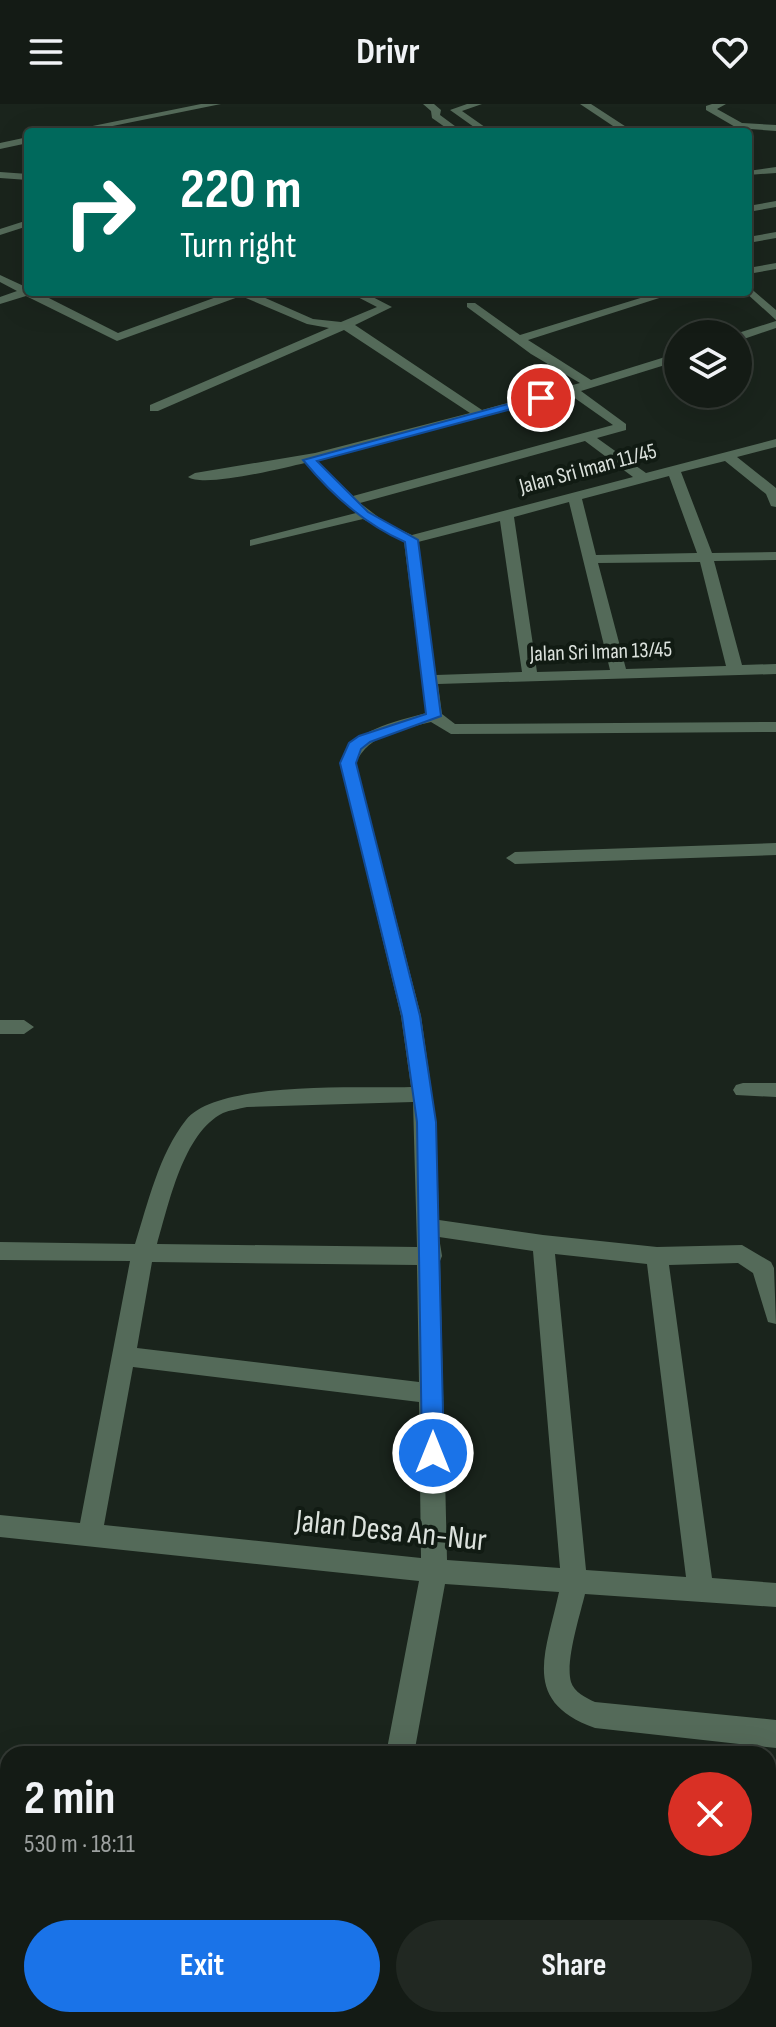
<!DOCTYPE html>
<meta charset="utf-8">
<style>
:root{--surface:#141b15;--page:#212822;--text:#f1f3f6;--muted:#9da1a0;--line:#333934;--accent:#1a73e8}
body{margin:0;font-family:"Sofia Sans Condensed",sans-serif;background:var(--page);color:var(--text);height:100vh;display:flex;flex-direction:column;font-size:30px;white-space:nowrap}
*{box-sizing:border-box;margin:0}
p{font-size:26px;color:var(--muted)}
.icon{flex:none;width:44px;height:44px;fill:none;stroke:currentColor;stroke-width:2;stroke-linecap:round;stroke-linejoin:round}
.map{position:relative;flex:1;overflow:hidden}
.drawer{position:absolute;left:0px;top:1642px;width:776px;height:282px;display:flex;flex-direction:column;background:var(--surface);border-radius:24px 24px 0 0;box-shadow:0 8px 32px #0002,0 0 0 2px var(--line)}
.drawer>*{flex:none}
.top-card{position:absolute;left:24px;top:24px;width:728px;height:168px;border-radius:8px;box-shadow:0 8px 32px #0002,0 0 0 2px var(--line);background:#00695c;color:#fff;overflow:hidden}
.tools{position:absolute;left:664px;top:216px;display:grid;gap:16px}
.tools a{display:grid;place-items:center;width:88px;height:88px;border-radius:50%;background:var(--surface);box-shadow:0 8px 32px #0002,0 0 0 2px var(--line);font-size:40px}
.pin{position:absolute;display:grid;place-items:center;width:68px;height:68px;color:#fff;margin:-34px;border:4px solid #fff;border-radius:50%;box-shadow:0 2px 8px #0007}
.me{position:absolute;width:88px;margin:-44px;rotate:0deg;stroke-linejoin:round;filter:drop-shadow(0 0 6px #0008)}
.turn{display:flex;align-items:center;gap:28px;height:168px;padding:0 24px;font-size:36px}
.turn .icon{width:104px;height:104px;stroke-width:2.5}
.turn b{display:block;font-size:56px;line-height:68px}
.round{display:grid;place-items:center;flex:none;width:84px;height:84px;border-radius:42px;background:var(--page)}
.summary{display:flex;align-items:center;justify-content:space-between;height:136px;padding:0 24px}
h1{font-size:48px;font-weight:700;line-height:60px}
.button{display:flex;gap:16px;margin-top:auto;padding:16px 24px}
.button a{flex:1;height:92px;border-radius:48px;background:var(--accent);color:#fff;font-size:32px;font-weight:700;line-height:92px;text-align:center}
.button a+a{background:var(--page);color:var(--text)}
header{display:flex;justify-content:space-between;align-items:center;height:104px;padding:0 24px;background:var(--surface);font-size:36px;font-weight:700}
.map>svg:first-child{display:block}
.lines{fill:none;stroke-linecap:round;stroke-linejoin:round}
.minor{fill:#546a59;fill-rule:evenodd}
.route{fill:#1a73e8;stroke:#114b97;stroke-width:2}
.labels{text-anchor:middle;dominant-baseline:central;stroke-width:8;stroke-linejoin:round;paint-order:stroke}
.far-street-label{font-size:22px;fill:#dce2dd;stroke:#111b13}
.near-street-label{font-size:32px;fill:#dce2dd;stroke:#111b13}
</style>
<header><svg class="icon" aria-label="menu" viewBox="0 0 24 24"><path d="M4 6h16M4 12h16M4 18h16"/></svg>Drivr<svg class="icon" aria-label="heart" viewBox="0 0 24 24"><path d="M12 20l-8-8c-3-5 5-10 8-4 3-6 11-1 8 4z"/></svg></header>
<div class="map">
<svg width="776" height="1923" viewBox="0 0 776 1923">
<rect width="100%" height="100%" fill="#1a241c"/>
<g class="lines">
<!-- minor -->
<path class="minor" d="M201 0H221L83 28H63Z
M423 0H434L441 6 440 11 463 28H452L432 14 431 7Z
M467 0H482L462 7 492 28H481L450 6Z
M580 0H591L634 28H622Z
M712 0H726L717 5 742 19 776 21V27L737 24 706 6V2Z
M28 33V39L0 45V39Z
M776 63V69L748 71V67Z
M0 68 28 70V76L0 74Z
M776 97V103L748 108V102Z
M28 116V122L0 131V125Z
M776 128V134L748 139V133Z
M776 159V165L748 170V164Z
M0 171 28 184V188H37L118 229 230 188H252L313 215 341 218 377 203 348 188H363L392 203 355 221 482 306 580 279 531 250 467 203V199H475L520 231 660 188H678L528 236 591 276 678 249V257L581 287 626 320V326L597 334 646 369 776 335V343L737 353 776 384V403L771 402 766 390 725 357 681 368 712 449 776 448V456L714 457 742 561 776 560V570L438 580 442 610 455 620 776 618V628L451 630 431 618C404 625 368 630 356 659L421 912 436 1018 439 1116 543 1131 657 1143 742 1141 771 1158 774 1164 776 1220 768 1218 753 1169 738 1159 669 1161 712 1474 776 1479V1503L585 1490C580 1511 565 1558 571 1578 574 1588 586 1594 595 1598L776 1616V1644L595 1624C520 1597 546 1549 559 1488L445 1480 414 1650H386L419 1477 0 1433V1411L80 1419 130 1157 0 1156V1138L135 1140C148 1099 159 1050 186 1016 217 976 360 985 411 983L401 912 340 659C355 624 392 619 426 609L404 438 363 415 250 442V436L356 409 305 359C283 364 204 384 188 373L195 369 315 349 470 309 344 226 158 307H150V301L329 224 307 220 241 192 117 237 26 192 0 200V193L17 187 0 178ZM569 290 613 321 353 392 317 357ZM585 337 633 373 412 431 386 419 360 399ZM669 372 697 449 596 451 582 395ZM569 398 610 566 537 568 514 413ZM500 417 522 568 436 571 418 438ZM700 458 726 562 626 565 598 459ZM413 998 417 1143 157 1140C169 1100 183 1029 223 1009 230 1006 239 1005 247 1003ZM439 1133 533 1147 560 1464 447 1456 440 1157 442 1152ZM555 1150 647 1160 686 1473 586 1466ZM152 1158 417 1161 419 1278 137 1244ZM133 1263 419 1298 421 1454 104 1421Z
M748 182 776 206V216L745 188H748Z
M776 217V224L738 237V230H735Z
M776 739V751L515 760 506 754 515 748Z
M0 916H24L34 923 24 930H0Z
M743 979H776V993L736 991 733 986 736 981Z"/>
</g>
<!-- route -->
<path class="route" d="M541 291 547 294 545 296 317 357 368 408 418 436 441 612 370 638 361 645 356 659 420 912 436 1018 444 1349 440 1356 433 1359 425 1356 422 1349 417 1018 402 912 340 659 349 639 359 632 426 610 405 438C364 420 331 390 303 356Z"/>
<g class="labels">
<!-- far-street labels -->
<g class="far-street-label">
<text transform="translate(588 365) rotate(-15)">Jalan Sri Iman 11/45</text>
<text transform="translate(601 548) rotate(-2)">Jalan Sri Iman 13/45</text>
</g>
<!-- near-street labels -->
<g class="near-street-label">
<text transform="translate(391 1427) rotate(6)">Jalan Desa An-Nur</text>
</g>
</g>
</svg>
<div class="tools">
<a><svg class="icon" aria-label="layers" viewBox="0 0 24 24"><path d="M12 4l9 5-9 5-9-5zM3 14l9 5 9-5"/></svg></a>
</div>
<div class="pin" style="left:541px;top:294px;background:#d93025"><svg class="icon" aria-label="arrive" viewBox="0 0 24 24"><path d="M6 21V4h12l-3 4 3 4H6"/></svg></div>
<svg class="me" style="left:433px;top:1349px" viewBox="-20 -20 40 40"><circle r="17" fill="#1a73e8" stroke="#fff" stroke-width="3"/><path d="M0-11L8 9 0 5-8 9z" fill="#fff"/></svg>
<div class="top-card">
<div class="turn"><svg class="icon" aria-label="right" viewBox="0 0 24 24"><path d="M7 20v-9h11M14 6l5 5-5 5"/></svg><div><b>220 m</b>Turn right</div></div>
</div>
<section class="drawer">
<div class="summary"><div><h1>2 min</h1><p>530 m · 18:11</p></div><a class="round" style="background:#d93025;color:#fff"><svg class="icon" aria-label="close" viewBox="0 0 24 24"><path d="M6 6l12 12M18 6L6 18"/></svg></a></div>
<div class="button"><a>Exit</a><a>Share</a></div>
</section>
</div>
